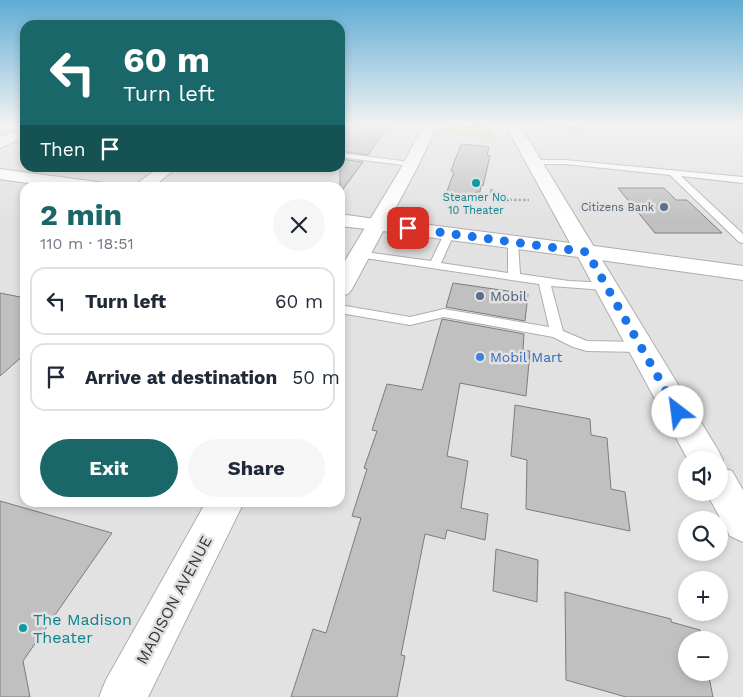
<!DOCTYPE html>
<meta charset="utf-8">
<style>
:root{--surface:#fff;--page:#f6f6f7;--text:#1f2937;--muted:#747a83;--line:#e0e1e3;--accent:#196768}
body{margin:0;font-family:"Work Sans",sans-serif;background:var(--page);color:var(--text);height:100vh;display:flex;flex-direction:column;font-size:19px;white-space:nowrap}
*{box-sizing:border-box;margin:0}
p{font-size:16px;color:var(--muted)}
.icon{flex:none;width:28px;height:28px;fill:none;stroke:currentColor;stroke-width:2;stroke-linecap:round;stroke-linejoin:round}
.map{position:relative;flex:1;overflow:hidden}
.sheet{position:absolute;left:20px;top:182px;width:325px;height:325px;display:flex;flex-direction:column;background:var(--surface);border-radius:15px;box-shadow:0 2px 8px #0003}
.sheet>*{flex:none}
.banner{position:absolute;left:20px;top:20px;width:325px;height:152px;border-radius:15px;box-shadow:0 2px 8px #0003;background:#196768;color:#fff;overflow:hidden}
.fabs{position:absolute;left:678px;top:451px;display:grid;gap:10px}
.fabs a{display:grid;place-items:center;width:50px;height:50px;border-radius:50%;background:var(--surface);box-shadow:0 2px 8px #0003;font-size:25px}
.pin{position:absolute;display:grid;place-items:center;width:42px;height:42px;color:#fff;margin:-21px;border-radius:10px;box-shadow:0 2px 8px #0006}
.me{position:absolute;width:55px;margin:-28px;rotate:330deg;stroke-linejoin:round;filter:drop-shadow(0 0 4px #0008)}
.turn{display:flex;align-items:center;gap:18px;height:105px;padding:0 20px;font-size:22px}
.turn .icon{width:65px;height:65px;stroke-width:2.5}
.turn b{display:block;font-size:35px;line-height:42px}
.then{display:flex;align-items:center;height:48px;padding:0 20px;background:#0003;gap:10px;font-size:19px}
.round{display:grid;place-items:center;flex:none;width:52px;height:52px;border-radius:26px;background:var(--page)}
.head{display:flex;align-items:center;justify-content:space-between;height:85px;padding:0 20px}
h1{font-size:30px;font-weight:700;line-height:38px;color:var(--accent)}
.primary-button{display:flex;gap:10px;margin-top:auto;padding:10px 20px}
.primary-button a{flex:1;height:58px;border-radius:30px;background:var(--accent);color:#fff;font-size:20px;font-weight:700;line-height:58px;text-align:center}
.primary-button a+a{background:var(--page);color:var(--text)}
ul{padding:0;list-style:none}
li{display:flex;align-items:center;gap:15px;height:68px;margin:0 10px 8px;padding:0 10px;border:2px solid var(--line);border-radius:15px}
li div{flex:1}
li b{display:block;font-size:19px}
li em{font-style:normal}
.map>svg:first-child{display:block}
.green{fill:#c7dd8c}
.building{fill:#c1c0c0;stroke:#7d7c7d}
.lines{fill:none;stroke-linecap:round;stroke-linejoin:round}
.lane-casing{stroke:#aeaeaf;stroke-width:2}
.street-casing{stroke:#aeaeaf;stroke-width:2}
.secondary-casing{stroke:#aeaeaf;stroke-width:2}
.primary-casing{stroke:#aeaeaf;stroke-width:2}
.path-far1{stroke:#9a9a9b;stroke-width:2;stroke-dasharray:2 1;stroke-linecap:butt}
.path{stroke:#9a9a9b;stroke-width:2.5;stroke-dasharray:2.5 2;stroke-linecap:butt}
.lane{fill:#fff;fill-rule:evenodd}
.street{fill:#fff;fill-rule:evenodd}
.secondary{fill:#fff;fill-rule:evenodd}
.primary{fill:#fff;fill-rule:evenodd}
.route{stroke:#1a73e8;stroke-width:9;stroke-dasharray:0 16.2}
.culture-dot{fill:#0f9aa8;stroke:#e2e2e3;stroke-width:2}
.service-dot{fill:#5c6f8a;stroke:#e2e2e3;stroke-width:2}
.shop-dot{fill:#3f7fe0;stroke:#e2e2e3;stroke-width:2}
.labels{text-anchor:middle;dominant-baseline:central;stroke-width:5;stroke-linejoin:round;paint-order:stroke}
.far-culture-label{font-size:11px;fill:#0d838f;stroke:#e2e2e3}
.far-service-label{font-size:11px;fill:#4e5e75;stroke:#e2e2e3;text-anchor:end}
.service-label{font-size:14px;fill:#4e5e75;stroke:#e2e2e3;text-anchor:start}
.shop-label{font-size:14px;fill:#366cbe;stroke:#e2e2e3;text-anchor:start}
.near-street-label{font-size:16px;fill:#393939;stroke:#e2e2e3}
.near-culture-label{font-size:16px;fill:#0d838f;stroke:#e2e2e3;text-anchor:start}
</style>
<div class="map">
<svg width="743" height="697" viewBox="0 0 743 697">
<rect width="100%" height="100%" fill="#e2e2e3"/>
<!-- green -->
<path class="green" d="M449 124H488L496 139 445 134Z"/>
<!-- building -->
<path class="building" d="M340 124H389L368 155 340 151Z
M461 144 489 147 487 155 490 156 483 186 481 185 480 192H476L474 198 446 194 454 172 451 171Z
M340 159 363 162 340 193Z
M618 188H664L676 200H687L722 233H655Z
M453 283 528 294 525 321 446 307Z
M0 293 25 298V354L0 376Z
M442 319 524 334 523 350 530 351 526 396 460 383 447 456 468 461 461 508 488 514 485 540 447 530 445 539 425 534 401 655 405 656 397 697H291L313 629 326 633 361 518 352 516 367 469 364 468 377 431 372 430 387 384 422 390Z
M515 405 590 419 591 435 607 438 611 489 625 492 630 531 526 509 527 460 511 456Z
M0 501 112 533 23 661 30 697H0Z
M496 549 538 560 537 602 493 591Z
M565 592 671 619V622L700 630 702 640H686V672H708L713 697H626L566 680Z"/>
<g class="lines">
<!-- lane casing -->
<g class="lane-casing">
<path id="lane" d="M340 153 410 162 414 164 410 166 340 157Z
M531 160H565L743 177V183L681 176 743 234V243L739 242 670 175 565 164H534L530 162Z
M449 231 454 234 441 263 508 273V242L513 239 518 242 520 274 569 281 609 283 611 286 609 289 605 290 551 286 563 331 587 341 641 342 646 344 648 347 646 350 641 352 587 351 573 347 553 337 444 317 410 325 340 313V305L410 317 444 309 549 327 539 284 358 257 353 254 358 251 431 261 444 234Z"/>
</g>
<!-- street casing -->
<g class="street-casing">
<path id="street" d="M25 127V137L0 148V137Z
M158 168H176L152 188H131Z
M0 169 105 183 111 184 114 188H62L0 179Z
M340 214 382 220 385 224 382 228 375 230 340 226Z
M587 245 743 266V280L579 257 576 252 579 247Z"/>
</g>
<!-- secondary casing -->
<g class="secondary-casing">
<path id="secondary" d="M505 124H519L718 450 723 460 720 467 732 471 743 490V542L730 536 706 492H719V460H688L578 257 375 230 368 228 365 224 368 220 375 218 570 243Z"/>
</g>
<!-- primary casing -->
<g class="primary-casing">
<path id="primary" d="M424 124H438L416 170 352 289 348 294 340 296V269L400 170Z
M206 502H244L148 697H99L106 680Z"/>
</g>
<!-- path-far1 -->
<path class="path-far1" d="M465 124 466 127H478L479 124
M541 124 582 128
M491 191 492 188"/>
<!-- path -->
<path class="path" d="M492 190 491 192C502 201 516 200 529 200"/>
<!-- lane -->
<use href="#lane" class="lane"/>
<!-- street -->
<use href="#street" class="street"/>
<!-- secondary -->
<use href="#secondary" class="secondary"/>
<!-- primary -->
<use href="#primary" class="primary"/>
</g>
<!-- sky -->
<linearGradient id="sky" x2="0" y2="1"><stop stop-color="#5facd4"/><stop offset="0.56" stop-color="#f2f2f2"/><stop offset="1" stop-color="#f2f2f2" stop-opacity="0"/></linearGradient>
<rect width="743" height="222" fill="url(#sky)"/>
<g class="lines">
<!-- route -->
<path class="route" d="M408 228 587 252 678 412"/>
</g>
<!-- markers -->
<g class="culture-dot">
<circle cx="476" cy="183" r="5"/>
<circle cx="23" cy="628" r="5"/>
</g>
<g class="service-dot">
<circle cx="664" cy="207" r="5"/>
<circle cx="480" cy="296" r="5"/>
</g>
<circle class="shop-dot" cx="480" cy="357" r="5"/>
<g class="labels">
<!-- far-culture labels -->
<g class="far-culture-label">
<text x="476" y="197">Steamer No.<tspan x="476" dy="13">10 Theater</tspan></text>
</g>
<!-- far-service labels -->
<g class="far-service-label">
<text x="654" y="207">Citizens Bank</text>
</g>
<!-- service labels -->
<g class="service-label">
<text x="490" y="296">Mobil</text>
</g>
<!-- shop labels -->
<g class="shop-label">
<text x="490" y="357">Mobil Mart</text>
</g>
<!-- near-street labels -->
<g class="near-street-label">
<text transform="translate(174 600) rotate(-62)">MADISON AVENUE</text>
</g>
<!-- near-culture labels -->
<g class="near-culture-label">
<text x="33" y="619">The Madison<tspan x="33" dy="18">Theater</tspan></text>
</g>
</g>
</svg>
<div class="fabs">
<a><svg class="icon" aria-label="sound" viewBox="0 0 24 24"><path d="M4 9h4l5-4v14l-5-4H4zM17 9q2 3 0 6"/></svg></a>
<a><svg class="icon" aria-label="search" viewBox="0 0 24 24"><circle cx="10" cy="10" r="6"/><path d="M15 15l6 6"/></svg></a>
<a>+</a>
<a>−</a>
</div>
<div class="pin" style="left:408px;top:228px;background:#d93025"><svg class="icon" aria-label="arrive" viewBox="0 0 24 24"><path d="M6 21V4h12l-3 4 3 4H6"/></svg></div>
<svg class="me" style="left:678px;top:412px" viewBox="-20 -20 40 40"><circle r="19" fill="#fff"/><path d="M0-13L10 11 0 6-10 11z" fill="#1a73e8"/></svg>
<div class="banner">
<div class="turn"><svg class="icon" aria-label="left" viewBox="0 0 24 24"><path d="M17 20v-9H6M10 6l-5 5 5 5"/></svg><div><b>60 m</b>Turn left</div></div>
<div class="then">Then<svg class="icon" aria-label="arrive" viewBox="0 0 24 24"><path d="M6 21V4h12l-3 4 3 4H6"/></svg></div>
</div>
<section class="sheet">
<div class="head"><div><h1>2 min</h1><p>110 m · 18:51</p></div><a class="round"><svg class="icon" aria-label="close" viewBox="0 0 24 24"><path d="M6 6l12 12M18 6L6 18"/></svg></a></div>
<ul>
<li><svg class="icon" aria-label="left" viewBox="0 0 24 24"><path d="M17 20v-9H6M10 6l-5 5 5 5"/></svg><div><b>Turn left</b></div><em>60 m</em></li>
<li><svg class="icon" aria-label="arrive" viewBox="0 0 24 24"><path d="M6 21V4h12l-3 4 3 4H6"/></svg><div><b>Arrive at destination</b></div><em>50 m</em></li>
</ul>
<div class="primary-button"><a>Exit</a><a>Share</a></div>
</section>
</div>
